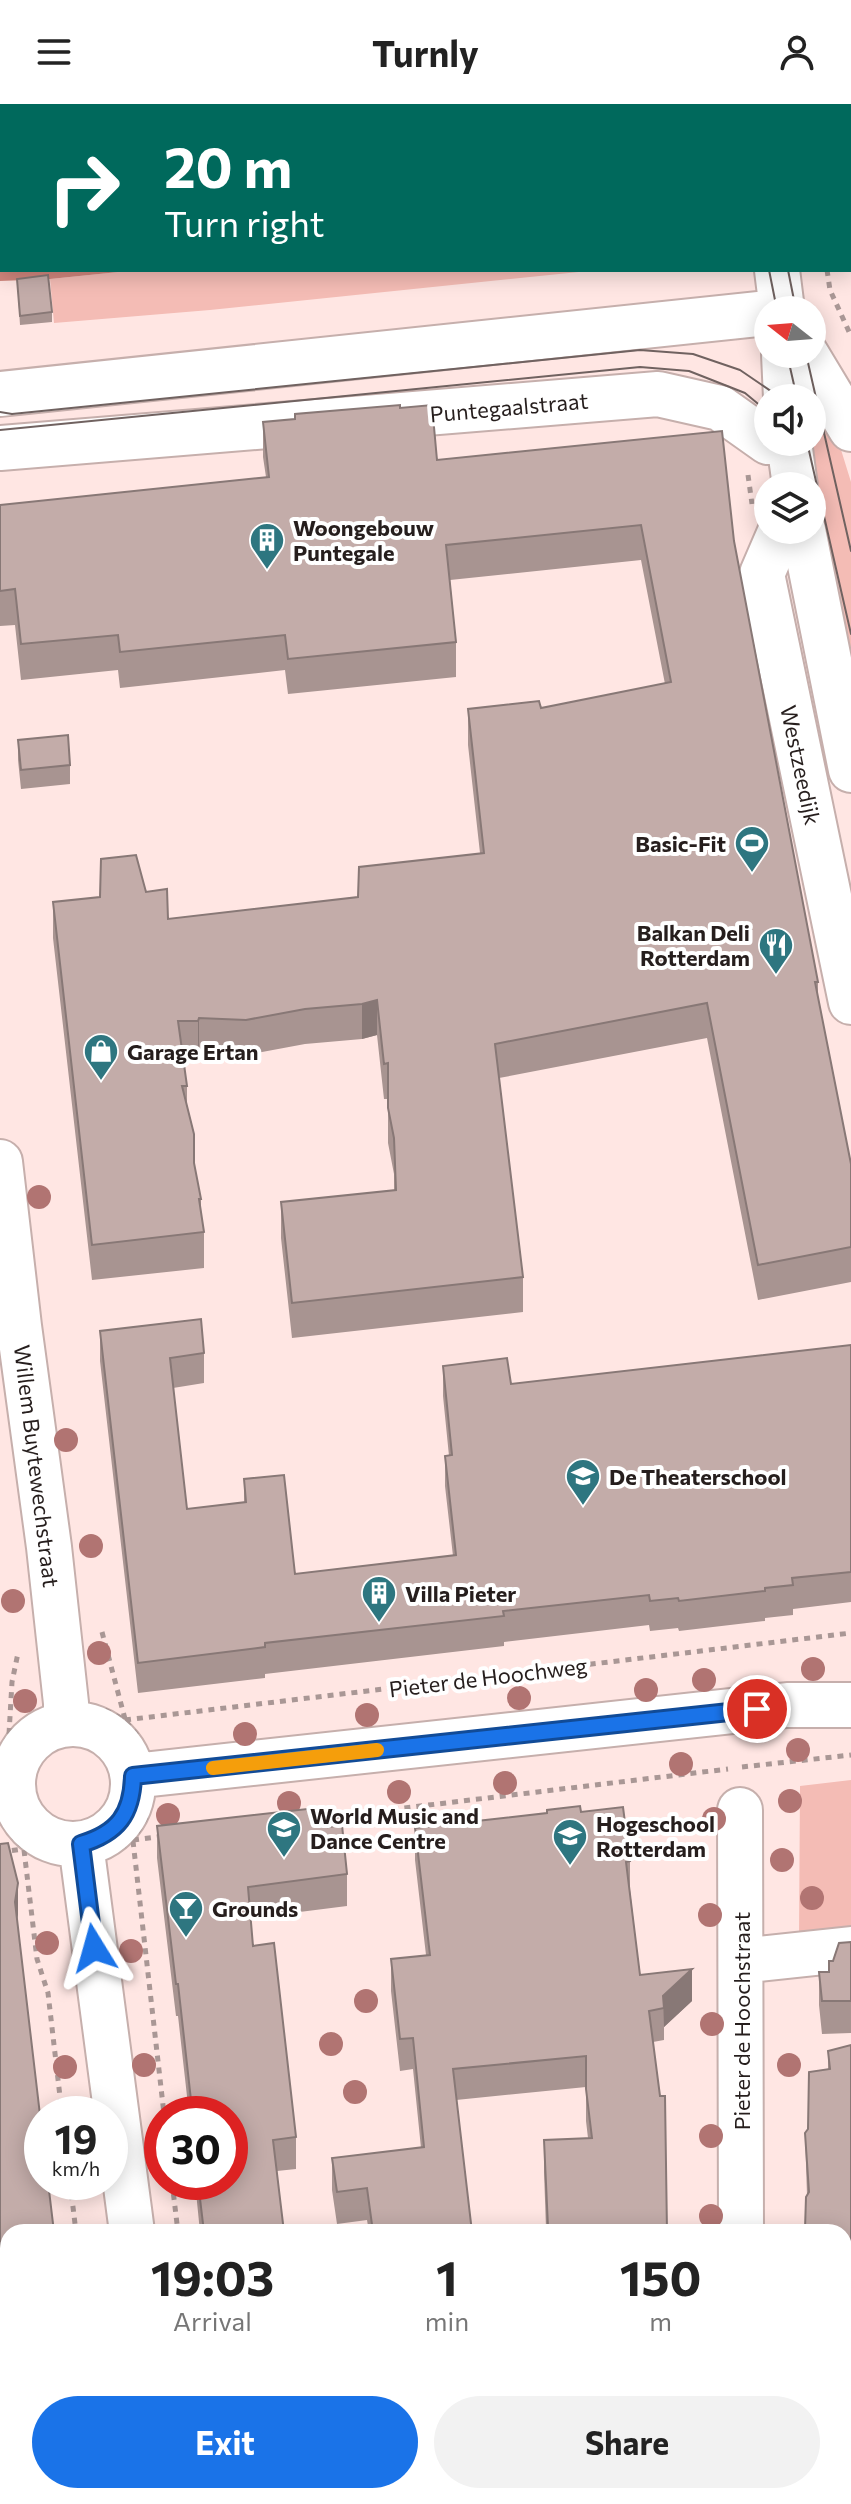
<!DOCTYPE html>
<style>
:root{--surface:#fff;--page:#f2f2f2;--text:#222;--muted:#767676;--accent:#1a73e8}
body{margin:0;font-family:Commissioner,sans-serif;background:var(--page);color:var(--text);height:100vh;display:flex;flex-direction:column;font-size:30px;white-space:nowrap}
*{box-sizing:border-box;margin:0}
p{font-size:26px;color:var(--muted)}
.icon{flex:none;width:44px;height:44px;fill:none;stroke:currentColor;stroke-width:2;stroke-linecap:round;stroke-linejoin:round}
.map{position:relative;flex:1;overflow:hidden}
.sheet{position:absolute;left:0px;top:2120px;width:852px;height:280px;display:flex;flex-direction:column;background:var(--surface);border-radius:24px 24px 0 0;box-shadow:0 4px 20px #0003}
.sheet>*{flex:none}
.guide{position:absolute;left:0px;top:0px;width:852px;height:168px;box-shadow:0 4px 20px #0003;background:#00695c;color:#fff;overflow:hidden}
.needle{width:52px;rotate:287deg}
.controls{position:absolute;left:754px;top:192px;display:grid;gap:16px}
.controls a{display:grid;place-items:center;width:72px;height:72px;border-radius:50%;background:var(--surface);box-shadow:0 4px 20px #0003;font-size:40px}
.speed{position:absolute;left:24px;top:1992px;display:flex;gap:16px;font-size:40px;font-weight:700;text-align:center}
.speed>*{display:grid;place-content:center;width:104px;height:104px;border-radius:50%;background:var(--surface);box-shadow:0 4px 20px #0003;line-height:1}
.speed small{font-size:20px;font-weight:400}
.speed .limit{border:12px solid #d22;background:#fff;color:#111}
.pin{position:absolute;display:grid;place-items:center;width:68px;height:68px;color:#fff;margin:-34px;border:4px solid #fff;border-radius:50%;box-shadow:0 2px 8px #0007}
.me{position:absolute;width:88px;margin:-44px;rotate:352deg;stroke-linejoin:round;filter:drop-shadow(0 0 6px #0008)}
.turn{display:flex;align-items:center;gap:28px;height:168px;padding:0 32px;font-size:36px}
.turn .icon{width:104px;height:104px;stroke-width:2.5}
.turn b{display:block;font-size:56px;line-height:68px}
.eta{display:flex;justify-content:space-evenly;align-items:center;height:136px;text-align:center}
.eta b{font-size:48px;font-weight:700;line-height:56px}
.button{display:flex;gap:16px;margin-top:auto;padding:16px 32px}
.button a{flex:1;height:92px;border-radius:48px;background:var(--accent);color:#fff;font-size:32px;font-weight:700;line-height:92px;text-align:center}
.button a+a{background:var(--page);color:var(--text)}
header{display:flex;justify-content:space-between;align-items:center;height:104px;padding:0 32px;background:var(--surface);font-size:36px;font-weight:700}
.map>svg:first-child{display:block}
.green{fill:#f4bcb5}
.water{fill:#d1867d}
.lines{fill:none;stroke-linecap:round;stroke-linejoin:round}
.minor-casing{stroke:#c6afac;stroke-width:48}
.major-casing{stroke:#c6afac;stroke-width:48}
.path{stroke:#a99795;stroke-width:5;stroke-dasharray:6 6;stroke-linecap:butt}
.minor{stroke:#fff;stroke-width:44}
.major{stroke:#fff;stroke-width:44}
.tram{stroke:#706260;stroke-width:2}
.tree{fill:#b17472}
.wall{fill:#a89491}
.shaded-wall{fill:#887876}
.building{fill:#c3aca9;stroke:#887876;stroke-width:2}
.route-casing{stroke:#114b97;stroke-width:20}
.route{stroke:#1a73e8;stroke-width:14}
.slow{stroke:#f59e0b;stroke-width:14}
.labels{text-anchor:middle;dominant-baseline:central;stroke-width:8;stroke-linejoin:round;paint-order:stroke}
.street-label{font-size:22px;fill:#261e1d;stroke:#fff}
.poi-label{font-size:22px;font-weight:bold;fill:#261e1d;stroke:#fff;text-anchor:start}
</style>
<header><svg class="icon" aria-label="menu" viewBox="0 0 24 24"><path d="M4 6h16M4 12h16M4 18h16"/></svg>Turnly<svg class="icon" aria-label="person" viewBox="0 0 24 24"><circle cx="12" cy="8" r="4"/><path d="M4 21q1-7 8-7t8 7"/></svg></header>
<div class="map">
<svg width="851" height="2400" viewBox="0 0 851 2400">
<rect width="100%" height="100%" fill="#ffe6e3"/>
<!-- green -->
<path class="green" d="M425 0H698L699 2H412Z
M138 166H598L210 206 54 219 50 175Z
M824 309 838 336 851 378V597L812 398V382L805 363Z
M851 1676V1828L799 1835 800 1682Z"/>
<!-- water -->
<path class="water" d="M0 98H2V166H138L50 175 0 177Z"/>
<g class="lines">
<!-- minor casing -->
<g class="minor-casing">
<path id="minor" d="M781 426 762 470 851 898
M0 1058 19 1222 49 1443 66 1599V1619
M13 1680a60 60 0 1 1 120 0a60 60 0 1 1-120 0Z
M133 1672 787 1601H851
M740 1706 741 2128
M81 1740 132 2128
M741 1857 851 1845
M844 2276 851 2275
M539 2392V2400
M109 2400 114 2392
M741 2400V2392"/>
</g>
<!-- major casing -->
<g class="major-casing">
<path id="major" d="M760 0V2
M777 166 782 206
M784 250 786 294
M806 250 851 325
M0 290 768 209
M789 338 795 382
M0 344 658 290 720 304 768 338
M803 426 851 666"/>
</g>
<!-- path -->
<path class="path" d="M807 0V2
M827 166 830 186 851 232
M748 371 752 400
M102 1528 125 1615
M105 1606 125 1616 137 1631
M125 1616 851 1529
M9 1630 12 1578 18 1549
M0 1651 9 1631 25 1617
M742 1663 851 1651
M0 1709C12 1732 16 1742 41 1752
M321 1714 728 1665
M133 1736 164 1732
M133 1737 164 2010
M120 1744 133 1736 148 1710
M24 1746 37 1855 48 1889 62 2010
M0 1748 23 1745
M70 2078 76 2128
M172 2078 178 2128
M232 2392 233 2400
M41 2400 45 2392"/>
<!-- minor -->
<use href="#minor" class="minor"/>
<!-- major -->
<use href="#major" class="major"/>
<!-- tram -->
<path class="tram" d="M752 0V2
M767 0V2
M769 166 777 206
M788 166 796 206
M787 250 797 294
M806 250 851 447
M0 308 12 310 640 246 693 250 740 266 781 294
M0 326 640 263 689 267 745 289 768 308
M807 338 851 530"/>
</g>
<!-- trees -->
<g class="tree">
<circle cx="39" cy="1093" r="12"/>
<circle cx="66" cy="1336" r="12"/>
<circle cx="91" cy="1442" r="12"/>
<circle cx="13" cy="1497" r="12"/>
<circle cx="99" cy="1549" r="12"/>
<circle cx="813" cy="1565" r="12"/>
<circle cx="704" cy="1576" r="12"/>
<circle cx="646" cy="1586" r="12"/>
<circle cx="519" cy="1594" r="12"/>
<circle cx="25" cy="1597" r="12"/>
<circle cx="367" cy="1611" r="12"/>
<circle cx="245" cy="1630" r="12"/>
<circle cx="798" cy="1646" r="12"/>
<circle cx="681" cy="1660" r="12"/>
<circle cx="505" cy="1679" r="12"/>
<circle cx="399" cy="1688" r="12"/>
<circle cx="790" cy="1697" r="12"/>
<circle cx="289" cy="1699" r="12"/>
<circle cx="168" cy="1711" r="12"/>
<circle cx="714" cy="1715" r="12"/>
<circle cx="782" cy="1756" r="12"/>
<circle cx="812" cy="1794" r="12"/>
<circle cx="710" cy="1811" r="12"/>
<circle cx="47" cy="1839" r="12"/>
<circle cx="131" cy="1847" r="12"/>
<circle cx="366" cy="1897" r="12"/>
<circle cx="712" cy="1920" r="12"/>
<circle cx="331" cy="1940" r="12"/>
<circle cx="144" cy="1961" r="12"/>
<circle cx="789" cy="1961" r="12"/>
<circle cx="65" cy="1963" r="12"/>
<circle cx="355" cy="1988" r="12"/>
<circle cx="711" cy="2032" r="12"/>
<circle cx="711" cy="2112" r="12"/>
</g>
<!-- wall -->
<path class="wall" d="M17 175 52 208V218L20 221Z
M400 304 437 356 734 437 818 878V892L851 1060V1178L758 1196 707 934 499 974 523 1173V1208L292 1234 281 1134V1098L394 1086V1070L388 1039V995H384L377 931 362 935 305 940 246 951 199 949 198 952H183L187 982V1001L194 1060 201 1095V1111L204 1128V1164L92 1176 53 834V798L146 788 168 815 358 793 480 749 468 641V605L541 604 665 580 641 456 450 476 456 538V573L288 590 285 566 120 584 118 566 21 576 15 521 0 522V401L266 373 263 353V318Z
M18 636 70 661V680L21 685 18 656Z
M100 1227 204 1249V1279L173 1284 187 1405 244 1398V1375L295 1470 453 1452 445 1382V1352H449L443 1292V1262L511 1280 851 1241V1498L793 1505V1511L765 1514V1517L679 1527 678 1524 650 1527 649 1521 504 1538V1542L265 1570V1574L138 1589 100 1257Z
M581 1708 630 1757V1786L640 1871 692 1897 664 1923V1936L653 1938 667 2128 546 2124 544 2068V2036L588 2034 586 2017V1983L456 1996 472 2128H369L367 2116 337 2120 332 2086V2054L421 2044 413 1965 400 1967 391 1887V1855L426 1851 415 1756V1724Z
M157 1722 328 1723 347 1770V1802L251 1814 253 1842 296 2033V2065L277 2067 284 2128H200L195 2078H230V2010H189L178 1912H176L157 1754Z
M851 1838V1929L822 1930 819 1901V1868H829L833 1857Z
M851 1941V2201L844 2202V2128H805L806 2093 807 2091 805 2029 808 2025 828 1965V1947Z"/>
<!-- shaded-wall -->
<path class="shaded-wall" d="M377 896V931L362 935V900Z
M199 914V949L198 952V917Z
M18 1779V1811L15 1830V1798Z
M692 1865V1897L664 1923 663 1892Z
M8 2376V2392H17L12 2400H0V2391Z"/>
<!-- building -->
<path class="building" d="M65 0H111V2H65Z
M283 0H331L330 2H285Z
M48 171 52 208 20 212 17 175Z
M400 301V304L432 301 437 356 722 327 734 437 818 878H815L851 1060V1143L758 1161 707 899 495 940 523 1173 292 1199 281 1098 396 1086 394 1034 388 1004V959L384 960 377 896 362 900 305 905 246 916 199 914 198 917H178L187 982H182L194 1030V1059L201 1095H199L204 1128 92 1141 53 798 100 793 101 755 136 751 146 788 167 785 168 815 358 793 359 763 484 749 468 605 539 597 541 604 671 578 641 421 446 441 456 538 288 555 285 531 120 548 118 531 21 540 15 485 0 487V401L269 373 263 318 295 315V310Z
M68 631 70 661 21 666 18 636Z
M201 1215 204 1249 170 1254 187 1405 246 1398 244 1375 284 1371 295 1470 456 1451 445 1352 452 1351 443 1262 507 1254 511 1280 851 1241V1468L792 1474 793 1481 765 1484V1487L679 1497 678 1494 650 1497 649 1491 503 1507 504 1512 265 1539V1543L138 1559 100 1227Z
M580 1702 581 1708 623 1703 630 1757 626 1758 640 1871 692 1865 663 1892 664 1904 649 1907 660 1992H665L667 2128H516L548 2123 544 2036 592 2034 586 1985V1952L453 1965 472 2128H373L367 2084 337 2088 332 2054 424 2043 413 1934 400 1935 391 1855 430 1851 415 1724 547 1709V1706Z
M325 1703 328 1723 342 1721 347 1770 248 1783 253 1842 274 1839 296 2033 273 2036 284 2128H204L198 2078H230V2010H191L190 2005H192L178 1880H176L157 1722Z
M8 1739 18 1779 15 1798 42 2028V2078H48L54 2128H8V2376L0 2391V1740Z
M851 1838V1897H822L819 1868H829V1857H833L839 1839Z
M851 1941V2169L844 2170V2128H808L805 2125 806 2093 809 2088 805 2029 808 2025 809 1968 830 1965 828 1947Z
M851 2311V2400H810V2392H844V2312Z
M566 2392H674L675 2400H566Z"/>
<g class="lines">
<!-- route casing -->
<g class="route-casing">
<path id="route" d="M94 1844 81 1740C118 1729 132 1710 133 1672L757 1605"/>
</g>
<!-- route -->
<use href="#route" class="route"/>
<!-- slow -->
<path class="slow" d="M213 1664 377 1646"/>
</g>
<!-- icons -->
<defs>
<g id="building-pin" transform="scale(1.8)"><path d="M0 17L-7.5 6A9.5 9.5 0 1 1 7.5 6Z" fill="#2e7680" stroke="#fff"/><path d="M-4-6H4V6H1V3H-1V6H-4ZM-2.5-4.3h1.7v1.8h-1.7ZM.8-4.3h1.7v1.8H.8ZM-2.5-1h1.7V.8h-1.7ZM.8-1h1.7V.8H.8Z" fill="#fff"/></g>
<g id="stadium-pin" transform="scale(1.8)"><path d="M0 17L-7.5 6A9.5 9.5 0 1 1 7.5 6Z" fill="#2e7680" stroke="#fff"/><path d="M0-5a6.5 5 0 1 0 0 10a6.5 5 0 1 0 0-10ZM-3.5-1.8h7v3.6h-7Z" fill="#fff"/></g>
<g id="restaurant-pin" transform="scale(1.8)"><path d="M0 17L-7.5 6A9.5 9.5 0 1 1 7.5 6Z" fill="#2e7680" stroke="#fff"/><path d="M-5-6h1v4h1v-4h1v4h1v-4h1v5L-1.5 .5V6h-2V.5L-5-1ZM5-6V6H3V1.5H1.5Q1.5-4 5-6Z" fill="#fff"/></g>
<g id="shop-pin" transform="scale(1.8)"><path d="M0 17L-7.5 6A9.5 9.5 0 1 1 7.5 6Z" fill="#2e7680" stroke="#fff"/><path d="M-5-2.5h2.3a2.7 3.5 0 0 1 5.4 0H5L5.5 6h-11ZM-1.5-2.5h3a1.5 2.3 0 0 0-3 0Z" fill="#fff"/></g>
<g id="school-pin" transform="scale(1.8)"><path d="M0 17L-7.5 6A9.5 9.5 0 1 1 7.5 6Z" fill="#2e7680" stroke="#fff"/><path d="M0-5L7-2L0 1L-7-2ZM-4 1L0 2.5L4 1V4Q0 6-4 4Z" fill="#fff"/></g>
<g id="university-pin" transform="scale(1.8)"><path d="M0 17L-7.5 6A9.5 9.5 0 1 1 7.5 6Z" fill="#2e7680" stroke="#fff"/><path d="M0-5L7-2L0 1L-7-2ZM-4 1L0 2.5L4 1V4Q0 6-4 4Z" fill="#fff"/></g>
<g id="bar-pin" transform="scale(1.8)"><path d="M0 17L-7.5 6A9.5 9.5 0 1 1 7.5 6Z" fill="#2e7680" stroke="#fff"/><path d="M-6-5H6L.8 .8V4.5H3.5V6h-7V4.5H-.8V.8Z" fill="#fff"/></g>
</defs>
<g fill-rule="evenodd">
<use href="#building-pin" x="267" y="436"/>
<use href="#stadium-pin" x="752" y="739"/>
<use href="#restaurant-pin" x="776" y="841"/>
<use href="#shop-pin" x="101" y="947"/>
<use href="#school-pin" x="583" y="1372"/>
<use href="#building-pin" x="379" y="1489"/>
<use href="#university-pin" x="284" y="1724"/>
<use href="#university-pin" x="570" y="1732"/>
<use href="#bar-pin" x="186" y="1804"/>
</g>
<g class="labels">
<!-- street labels -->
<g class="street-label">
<text transform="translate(509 303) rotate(-5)">Puntegaalstraat</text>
<text transform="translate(801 661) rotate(78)">Westzeedijk</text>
<text transform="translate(37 1362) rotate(83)">Willem Buytewechstraat</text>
<text transform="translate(488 1573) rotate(-7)">Pieter de Hoochweg</text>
<text transform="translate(741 1917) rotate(-90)">Pieter de Hoochstraat</text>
</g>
<!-- poi labels -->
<g class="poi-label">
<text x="293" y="423">Woongebouw<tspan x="293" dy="25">Puntegale</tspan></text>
<text x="726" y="739" text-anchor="end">Basic-Fit</text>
<text x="750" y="828" text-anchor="end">Balkan Deli<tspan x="750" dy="25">Rotterdam</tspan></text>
<text x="127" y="947">Garage Ertan</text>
<text x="609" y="1372">De Theaterschool</text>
<text x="405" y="1489">Villa Pieter</text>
<text x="310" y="1711">World Music and<tspan x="310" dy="25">Dance Centre</tspan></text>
<text x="596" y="1719">Hogeschool<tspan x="596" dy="25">Rotterdam</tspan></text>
<text x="212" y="1804">Grounds</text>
</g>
</g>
</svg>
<div class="controls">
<a><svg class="needle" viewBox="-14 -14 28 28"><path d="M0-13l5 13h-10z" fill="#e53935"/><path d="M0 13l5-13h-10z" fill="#767676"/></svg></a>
<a><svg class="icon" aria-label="sound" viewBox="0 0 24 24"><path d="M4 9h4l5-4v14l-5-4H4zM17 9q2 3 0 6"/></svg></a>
<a><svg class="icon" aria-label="layers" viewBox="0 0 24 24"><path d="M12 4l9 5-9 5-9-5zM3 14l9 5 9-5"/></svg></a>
</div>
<div class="speed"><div>19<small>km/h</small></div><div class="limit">30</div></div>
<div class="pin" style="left:757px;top:1605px;background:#d93025"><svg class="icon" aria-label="arrive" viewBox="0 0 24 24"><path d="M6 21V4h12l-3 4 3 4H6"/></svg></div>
<svg class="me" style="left:94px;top:1844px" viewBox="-20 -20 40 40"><path d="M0-17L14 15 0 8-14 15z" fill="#1a73e8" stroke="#fff" stroke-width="4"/></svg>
<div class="guide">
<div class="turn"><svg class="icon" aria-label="right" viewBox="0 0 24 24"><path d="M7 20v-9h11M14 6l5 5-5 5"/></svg><div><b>20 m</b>Turn right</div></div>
</div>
<section class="sheet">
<div class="eta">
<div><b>19:03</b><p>Arrival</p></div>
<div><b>1</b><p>min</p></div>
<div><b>150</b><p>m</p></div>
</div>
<div class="button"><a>Exit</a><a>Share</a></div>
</section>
</div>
